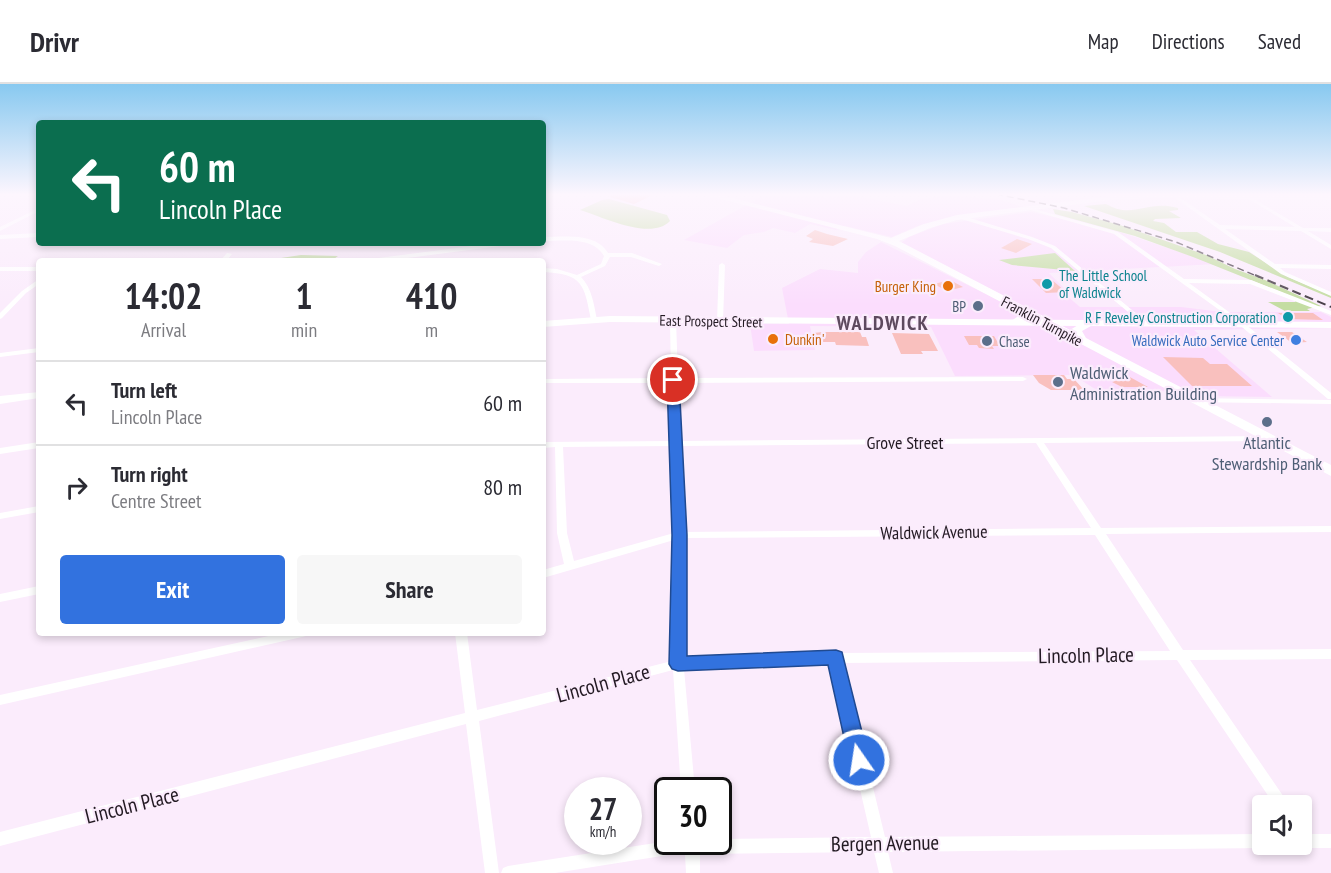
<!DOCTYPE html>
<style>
:root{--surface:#fff;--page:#f7f7f7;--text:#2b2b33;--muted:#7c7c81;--line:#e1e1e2;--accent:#3272df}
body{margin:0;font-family:"PT Sans Narrow",sans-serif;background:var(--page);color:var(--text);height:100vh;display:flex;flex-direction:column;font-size:22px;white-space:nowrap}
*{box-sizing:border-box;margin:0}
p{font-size:20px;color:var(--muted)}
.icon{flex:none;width:33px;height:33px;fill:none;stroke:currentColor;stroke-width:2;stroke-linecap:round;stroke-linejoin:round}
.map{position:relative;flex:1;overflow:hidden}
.drawer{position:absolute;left:36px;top:174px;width:510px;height:378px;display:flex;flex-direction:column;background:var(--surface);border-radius:6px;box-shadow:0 3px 9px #0003}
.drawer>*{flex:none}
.hud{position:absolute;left:36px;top:36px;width:510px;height:126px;border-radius:6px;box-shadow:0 3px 9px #0003;background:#0b6e4f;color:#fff;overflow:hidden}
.tools{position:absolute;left:1252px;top:711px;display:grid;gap:12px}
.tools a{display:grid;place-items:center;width:60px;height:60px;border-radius:6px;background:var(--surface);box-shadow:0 3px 9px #0003;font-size:30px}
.speed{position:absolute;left:564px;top:693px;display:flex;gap:12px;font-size:30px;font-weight:700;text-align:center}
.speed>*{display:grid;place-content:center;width:78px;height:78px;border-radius:50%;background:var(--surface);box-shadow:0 3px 9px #0003;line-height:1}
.speed small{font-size:15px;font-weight:400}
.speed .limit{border:3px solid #111;border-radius:9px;background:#fff;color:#111}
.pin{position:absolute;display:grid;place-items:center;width:51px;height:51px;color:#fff;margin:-26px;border:3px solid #fff;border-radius:50%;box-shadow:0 2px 6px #0007}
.me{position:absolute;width:66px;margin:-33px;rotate:347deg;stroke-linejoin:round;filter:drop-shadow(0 0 4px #0008)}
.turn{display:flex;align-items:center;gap:21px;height:126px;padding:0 24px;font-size:27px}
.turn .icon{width:78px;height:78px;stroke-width:2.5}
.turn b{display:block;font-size:42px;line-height:51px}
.eta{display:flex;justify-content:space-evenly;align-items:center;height:102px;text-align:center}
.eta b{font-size:36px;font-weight:600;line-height:42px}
.primary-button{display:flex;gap:12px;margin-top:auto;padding:12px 24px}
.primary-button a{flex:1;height:69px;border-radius:6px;background:var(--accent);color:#fff;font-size:24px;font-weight:600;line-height:69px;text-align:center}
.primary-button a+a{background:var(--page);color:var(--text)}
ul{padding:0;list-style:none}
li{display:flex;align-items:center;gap:18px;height:84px;padding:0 24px;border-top:2px solid var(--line)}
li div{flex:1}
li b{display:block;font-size:22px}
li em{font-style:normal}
header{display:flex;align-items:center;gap:36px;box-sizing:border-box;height:84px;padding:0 30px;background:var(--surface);border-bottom:2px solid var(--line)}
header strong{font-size:28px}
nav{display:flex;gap:33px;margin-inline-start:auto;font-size:21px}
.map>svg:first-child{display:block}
.built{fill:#fbddfd}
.green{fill:#c4dda2}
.building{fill:#f9c0be}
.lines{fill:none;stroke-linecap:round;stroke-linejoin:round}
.street{fill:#fff;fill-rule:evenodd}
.secondary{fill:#fff;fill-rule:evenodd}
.primary{fill:#fff;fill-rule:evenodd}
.rail-far1{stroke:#463c46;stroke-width:1.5;stroke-dasharray:7 4;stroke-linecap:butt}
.rail{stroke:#463c46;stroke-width:2;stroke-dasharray:9 4.5;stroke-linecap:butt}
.route{fill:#3272df;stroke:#204a91;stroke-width:1.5}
.culture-dot{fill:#0f9aa8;stroke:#fbecfc;stroke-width:2}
.food-dot{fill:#e8710a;stroke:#fbecfc;stroke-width:2}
.service-dot{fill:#5c6f8a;stroke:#fbecfc;stroke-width:2}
.shop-dot{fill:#3f7fe0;stroke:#fbecfc;stroke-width:2}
.labels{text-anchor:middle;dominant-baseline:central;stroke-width:4.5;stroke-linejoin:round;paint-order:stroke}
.far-culture-label{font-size:15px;fill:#0d838f;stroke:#fbecfc;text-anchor:start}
.far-food-label{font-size:15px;fill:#c56008;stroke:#fbecfc;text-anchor:end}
.far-service-label{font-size:15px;fill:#4e5e75;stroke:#fbecfc;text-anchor:end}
.far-street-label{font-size:15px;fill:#221922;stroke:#fbecfc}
.far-shop-label{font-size:15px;fill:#366cbe;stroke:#fbecfc;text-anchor:end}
.service-label{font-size:18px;fill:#4e5e75;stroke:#fbecfc;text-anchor:start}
.street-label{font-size:18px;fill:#221922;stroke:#fbecfc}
.far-district-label{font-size:20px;font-weight:bold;letter-spacing:1.5px;fill:#5e4a5f;stroke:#fbecfc}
.near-street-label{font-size:21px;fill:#221922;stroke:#fbecfc}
</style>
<header>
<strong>Drivr</strong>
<nav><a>Map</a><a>Directions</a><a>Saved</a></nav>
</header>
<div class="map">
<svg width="1331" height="789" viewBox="0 0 1331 789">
<rect width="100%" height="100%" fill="#fbecfc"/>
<!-- built -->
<path class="built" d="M766 110H810L826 114 834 110H845L907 122 921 115 952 111 1000 116 1023 123 966 130 920 141 892 153 845 142 836 146 810 140 795 149 773 144 764 148 744 151 727 164 684 156Z
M1031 128 1123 149 1216 180 1049 189 1070 210 1066 211 1080 223H1181L1222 228H1321L1331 233V244L1194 246 1272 313 1203 312 1161 307 1103 310 1073 291 955 292 931 243 810 242 815 266 754 267 750 240H789L782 204 820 185 858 189V178L866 168 881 158 1008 221 901 159 909 153 943 140Z"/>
<!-- green -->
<path class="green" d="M609 115 667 131 670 137C651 157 603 133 580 126L602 116Z
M1106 120C1134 136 1146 115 1178 124V126L1169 127 1181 134 1155 135 1153 137 1164 139 1176 148H1197L1218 160 1249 168 1288 193 1331 211V214L1220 168 1084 122Z
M1053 125 1072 128 1120 141 1206 171 1235 185 1265 196 1321 222 1307 225 1310 227H1285L1268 218H1296L1288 211 1193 173 1135 152 1055 130Z
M1055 169 1075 187 1012 181 999 176Z
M301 171 338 172 331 177H261Z"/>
<!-- building -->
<path class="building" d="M610 110H655L634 120 610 113Z
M815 146 827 150 848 155 833 162 809 158 813 155 806 152Z
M1017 155 1032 160 1016 169 1001 164Z
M1032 195H1051L1066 208 1046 209Z
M950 196 963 203 947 207 934 200Z
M1278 229H1313L1323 236 1287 235Z
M823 248H860L862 253H866L869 262 836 261 835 258H816L813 249Z
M1277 248H1292L1307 258 1292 259Z
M892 249 929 250 938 267H921L923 270H901Z
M964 252H994L1000 262H992L994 265 979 264 977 261H969Z
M1163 273 1203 274 1210 280H1227L1252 302H1192Z
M1033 291H1064L1067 295H1074L1084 306H1051L1039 299Z
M1128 292 1148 303H1122L1112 298Z"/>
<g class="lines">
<!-- street -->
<path class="street" d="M1331 110V112L1329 111V110Z
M1176 111 1220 141 1295 143 1247 114V112H1249L1303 144H1331V148L1308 147 1331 161V165L1301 147 1225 145 1275 180 1331 181V185L1280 184 1285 188 1331 208V212L1281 190 1174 113V112Z
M1027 123 1118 148 1184 195 1251 196 1331 227V231L1250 200 1189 199 1240 236 1331 309V315H1328L1236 238 1114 150 1027 125Z
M39 124V127L0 147V143Z
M960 131 1032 153 1055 162 1150 241 1149 242H1145L1051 164 1028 155 958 134 957 133Z
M39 149V153L0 155V151Z
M543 153C564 153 596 148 608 169H632L662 180 659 182 631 173H610L605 182 581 193C592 204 594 221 597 236L594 238 591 236C584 200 583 190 543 188V184L557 185 577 191 601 180 604 172C593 152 563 157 543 157Z
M495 159H511L508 161 384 177H368L371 175Z
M227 169 232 170 226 177H220Z
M722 179 725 181 723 237 720 239 717 237 719 181Z
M0 183H39V187H0Z
M39 195V200L26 209 2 234 0 235V229L22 207Z
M673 234 676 236 678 294 1023 293 1027 295 1023 297 679 299 681 357 1270 352 1271 354 1267 357 1044 359 1101 444 1331 442V448L1106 450 1183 566 1331 565V575L1190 576 1290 722H1275L1177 576 843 579 885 753 1263 750V760H1269L1268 762 1263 764 888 768 893 789H879L874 768 700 770V789H686L685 770 668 771 555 789H501L503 784 508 782 668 757 718 758V755L871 753 831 579 684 585 695 706H681L673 586 479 637 499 789H485L466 640 0 762V748L465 629 455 549H467L477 626 672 577 674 456 543 494V486L564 480 557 449 555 363 543 364V358L672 357 671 299H543V295L671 294 670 236ZM1036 359 1091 444 684 448 681 362ZM672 362 674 449 574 477 567 449 563 363ZM1095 451 1170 567 836 569 684 575V454Z
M39 264V268L0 273V269Z
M1191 314 1331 316V320L1194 318H1191L1190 316Z
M39 358V364L0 370V364Z
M39 422V428L0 435V429Z
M39 502V510L0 518V510Z
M282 549H308L306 552 302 553 0 621V611Z
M1302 750H1331V764H1302L1297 762 1296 760H1302Z"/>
<!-- secondary -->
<path class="secondary" d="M610 232 1331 238V244L610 238 543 243V237Z
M39 308V314L0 320V312Z"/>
<!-- primary -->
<path class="primary" d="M701 110H717L891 154 924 140 957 131 1111 112H1331V116L1155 114 1111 116 957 136 930 144 899 157 1070 246 1083 238H1091V242L1082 247 1086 254 1331 381V392L1028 232 1018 241H1010L1008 239 1017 233 1018 227 895 162 877 155Z"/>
<!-- rail-far1 -->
<path class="rail-far1" d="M996 110 1064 124 1176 158 1259 193"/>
<!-- rail -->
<path class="rail" d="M1255 191 1331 223"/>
</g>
<!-- sky -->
<linearGradient id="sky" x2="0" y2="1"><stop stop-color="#88c9f0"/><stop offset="0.5" stop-color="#fdf6fe"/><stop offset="1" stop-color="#fdf6fe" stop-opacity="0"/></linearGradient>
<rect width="1331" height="221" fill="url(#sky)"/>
<!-- route -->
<path class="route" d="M673 292 679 296 687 451V572L836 566 842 568 869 676 866 683 859 686 852 683 849 676 828 581 678 587 672 585 669 580 672 451 667 296Z"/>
<!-- markers -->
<g class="culture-dot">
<circle cx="1047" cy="200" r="6"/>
<circle cx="1288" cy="233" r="6"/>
</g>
<g class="food-dot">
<circle cx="948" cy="202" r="6"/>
<circle cx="773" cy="255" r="6"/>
</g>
<g class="service-dot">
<circle cx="978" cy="222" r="6"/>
<circle cx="987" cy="257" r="6"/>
<circle cx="1058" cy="298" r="6"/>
<circle cx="1267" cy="338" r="6"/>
</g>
<circle class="shop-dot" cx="1296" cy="256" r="6"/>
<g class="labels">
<!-- far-culture labels -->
<g class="far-culture-label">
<text x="1059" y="191">The Little School<tspan x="1059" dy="17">of Waldwick</tspan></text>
<text x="1276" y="233" text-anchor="end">R F Reveley Construction Corporation</text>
</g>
<!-- far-food labels -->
<g class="far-food-label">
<text x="936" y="202">Burger King</text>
<text x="785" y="255" text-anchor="start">Dunkin'</text>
</g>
<!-- far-service labels -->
<g class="far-service-label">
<text x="966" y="222">BP</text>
<text x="999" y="257" text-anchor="start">Chase</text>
</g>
<!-- far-street labels -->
<g class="far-street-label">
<text transform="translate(711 237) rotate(1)">East Prospect Street</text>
<text transform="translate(1042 237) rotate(28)">Franklin Turnpike</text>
</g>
<!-- far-shop labels -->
<g class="far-shop-label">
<text x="1284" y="256">Waldwick Auto Service Center</text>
</g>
<!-- service labels -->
<g class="service-label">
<text x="1070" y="288">Waldwick<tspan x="1070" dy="21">Administration Building</tspan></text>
<text x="1267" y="358" text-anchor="middle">Atlantic<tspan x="1267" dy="21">Stewardship Bank</tspan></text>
</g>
<!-- street labels -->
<g class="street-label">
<text x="905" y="358">Grove Street</text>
<text transform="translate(934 448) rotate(-1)">Waldwick Avenue</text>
</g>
<!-- far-district labels -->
<g class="far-district-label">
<text x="883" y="239">WALDWICK</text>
</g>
<!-- near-street labels -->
<g class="near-street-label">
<text transform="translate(1086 571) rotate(-1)">Lincoln Place</text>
<text transform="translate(603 599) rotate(-15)">Lincoln Place</text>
<text transform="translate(132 721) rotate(-14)">Lincoln Place</text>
<text transform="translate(885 759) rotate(-1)">Bergen Avenue</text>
</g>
</g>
</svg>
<div class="tools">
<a><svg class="icon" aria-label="sound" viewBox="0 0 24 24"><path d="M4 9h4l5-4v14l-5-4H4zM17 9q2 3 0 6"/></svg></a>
</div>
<div class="speed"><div>27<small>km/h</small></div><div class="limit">30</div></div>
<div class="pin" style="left:673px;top:296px;background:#d93025"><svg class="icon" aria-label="arrive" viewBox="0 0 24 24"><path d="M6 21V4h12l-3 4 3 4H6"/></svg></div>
<svg class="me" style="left:859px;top:676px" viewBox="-20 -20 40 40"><circle r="17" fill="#3272df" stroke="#fff" stroke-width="3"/><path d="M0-11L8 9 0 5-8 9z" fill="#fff"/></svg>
<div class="hud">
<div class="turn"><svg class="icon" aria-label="left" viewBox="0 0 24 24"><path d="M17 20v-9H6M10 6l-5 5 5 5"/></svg><div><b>60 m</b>Lincoln Place</div></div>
</div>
<section class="drawer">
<div class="eta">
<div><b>14:02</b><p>Arrival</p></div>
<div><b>1</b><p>min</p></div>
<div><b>410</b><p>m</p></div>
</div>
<ul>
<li><svg class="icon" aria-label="left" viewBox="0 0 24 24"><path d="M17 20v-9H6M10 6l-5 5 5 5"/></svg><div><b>Turn left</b><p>Lincoln Place</p></div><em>60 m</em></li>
<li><svg class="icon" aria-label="right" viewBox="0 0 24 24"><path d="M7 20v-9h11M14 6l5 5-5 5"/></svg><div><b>Turn right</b><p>Centre Street</p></div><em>80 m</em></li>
</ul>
<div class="primary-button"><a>Exit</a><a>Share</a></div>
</section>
</div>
